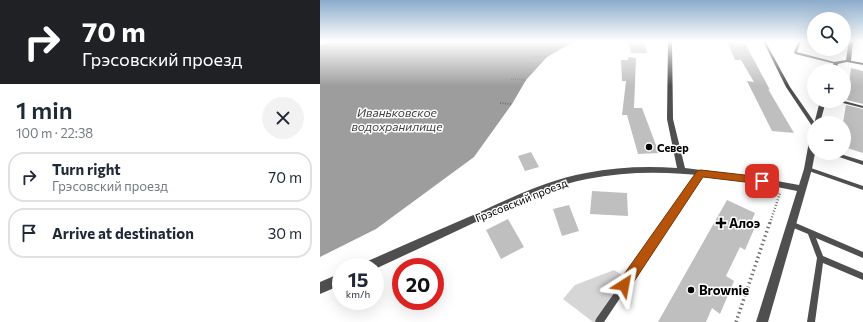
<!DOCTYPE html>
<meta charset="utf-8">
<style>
:root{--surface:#fff;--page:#f2f2f3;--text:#1f2937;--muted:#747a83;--line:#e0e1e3}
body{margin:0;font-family:Commissioner,sans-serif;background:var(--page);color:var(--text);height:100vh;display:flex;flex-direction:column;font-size:15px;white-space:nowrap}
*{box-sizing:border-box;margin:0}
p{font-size:13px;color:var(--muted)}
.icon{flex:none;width:22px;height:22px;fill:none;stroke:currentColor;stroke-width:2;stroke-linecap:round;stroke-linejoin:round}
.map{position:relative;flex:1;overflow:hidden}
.panel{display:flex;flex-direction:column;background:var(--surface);width:320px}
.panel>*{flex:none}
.hud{background:#202124;color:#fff;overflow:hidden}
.tools{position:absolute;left:487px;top:12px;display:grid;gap:8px}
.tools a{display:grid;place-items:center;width:44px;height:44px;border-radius:50%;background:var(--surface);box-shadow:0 4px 16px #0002;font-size:20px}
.speed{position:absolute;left:12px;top:258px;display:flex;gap:8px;font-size:20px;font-weight:700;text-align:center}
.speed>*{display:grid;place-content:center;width:52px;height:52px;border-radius:50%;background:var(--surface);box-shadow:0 4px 16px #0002;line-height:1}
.speed small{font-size:10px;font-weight:400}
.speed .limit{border:6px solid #d22;background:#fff;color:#111}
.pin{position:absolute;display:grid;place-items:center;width:34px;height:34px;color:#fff;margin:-17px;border-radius:8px;box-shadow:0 2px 6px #0006}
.me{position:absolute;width:44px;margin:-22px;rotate:34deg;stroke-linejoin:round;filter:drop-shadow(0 0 3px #0008)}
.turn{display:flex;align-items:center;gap:14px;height:84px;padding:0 16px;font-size:18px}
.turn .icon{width:52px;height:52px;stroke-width:2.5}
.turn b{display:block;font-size:28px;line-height:34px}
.round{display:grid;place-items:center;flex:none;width:42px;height:42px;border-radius:21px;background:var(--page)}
.summary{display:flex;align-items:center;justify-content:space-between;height:68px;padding:0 16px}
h1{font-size:24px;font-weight:600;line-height:30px}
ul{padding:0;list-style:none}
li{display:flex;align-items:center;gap:12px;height:50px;margin:0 8px 6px;padding:0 8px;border:2px solid var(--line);border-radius:16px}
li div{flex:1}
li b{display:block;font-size:15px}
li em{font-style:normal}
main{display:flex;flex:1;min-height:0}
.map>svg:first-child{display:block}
.green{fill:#d6d6d6}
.water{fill:#9d9d9d}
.building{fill:#bfbfbf}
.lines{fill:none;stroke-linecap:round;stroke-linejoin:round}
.path-far3{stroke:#717171;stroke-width:1.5;stroke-dasharray:0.5 1.5;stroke-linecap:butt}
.path-far2{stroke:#717171;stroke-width:2;stroke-dasharray:1 1.5;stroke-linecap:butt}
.path-far1{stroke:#717171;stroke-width:2.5;stroke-dasharray:1 2;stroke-linecap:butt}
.path{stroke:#717171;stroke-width:3.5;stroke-dasharray:1.5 3;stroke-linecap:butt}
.service{fill:#4f4f4f;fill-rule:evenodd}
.minor{fill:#4f4f4f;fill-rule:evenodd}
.route{fill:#b45309;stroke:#753606}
.poi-dot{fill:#000;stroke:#fff;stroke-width:1.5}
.labels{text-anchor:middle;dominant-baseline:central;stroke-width:3;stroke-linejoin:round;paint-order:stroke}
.poi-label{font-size:11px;font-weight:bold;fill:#000;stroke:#fff;text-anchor:start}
.street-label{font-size:11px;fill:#000;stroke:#fff}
.water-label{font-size:12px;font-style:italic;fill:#3e3e3e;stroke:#fff}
.near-poi-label{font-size:13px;font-weight:bold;fill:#000;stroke:#fff;text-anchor:start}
</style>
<main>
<section class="panel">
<div class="hud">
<div class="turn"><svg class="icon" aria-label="right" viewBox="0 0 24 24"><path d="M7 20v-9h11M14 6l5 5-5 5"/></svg><div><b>70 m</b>Грэсовский проезд</div></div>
</div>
<div class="summary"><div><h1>1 min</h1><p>100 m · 22:38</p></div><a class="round"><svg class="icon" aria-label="close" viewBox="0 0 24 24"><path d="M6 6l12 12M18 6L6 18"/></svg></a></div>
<ul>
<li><svg class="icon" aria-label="right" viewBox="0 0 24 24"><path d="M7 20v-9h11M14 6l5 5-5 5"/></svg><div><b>Turn right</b><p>Грэсовский проезд</p></div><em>70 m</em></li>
<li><svg class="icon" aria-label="arrive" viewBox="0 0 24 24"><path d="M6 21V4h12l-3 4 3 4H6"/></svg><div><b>Arrive at destination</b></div><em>30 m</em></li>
</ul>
</section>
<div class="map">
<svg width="543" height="322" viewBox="0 0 543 322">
<rect width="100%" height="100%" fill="#fff"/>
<!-- green -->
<path class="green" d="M294 270 307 278 276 322H273L243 299 255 285Z"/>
<!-- water -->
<path class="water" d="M13 41H255L227 57 206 80 192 104 154 157 56 229 0 257V45Z"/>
<!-- building -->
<path class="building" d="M308 41H324L327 53H311Z
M407 42 425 43 450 90 448 89 474 133 452 131 427 81 434 82 421 60H415Z
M308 57 316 58 314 108H322L339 153 318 154 307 115H302L306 81H302L301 60H308Z
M531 68 543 71V104L527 100Z
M526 105 543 109V153L524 147 523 123Z
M211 152 219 167 205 171 198 156Z
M272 191 307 193 308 216 270 214Z
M407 200 435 213 430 225 435 227 425 250 420 247 406 276 414 281 400 314 392 308 386 322H338Z
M249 205 259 231 242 236 233 209Z
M188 219 204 247 181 259 166 230Z"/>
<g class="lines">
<!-- path-far3 -->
<path class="path-far3" d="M212 57H227
M191 79 206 80"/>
<!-- path-far2 -->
<path class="path-far2" d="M180 103 192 104"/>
<!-- path-far1 -->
<path class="path-far1" d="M450 223 460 193"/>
<!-- path -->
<path class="path" d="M416 322 450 222"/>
<!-- service -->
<path class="service" d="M443 41H445L470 87 495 123H494V126H492L466 87Z
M479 41H481L477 52 518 63 516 64 475 54 474 52Z
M527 60 543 63V65L527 62Z
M518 101H524L543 106V108L519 102Z
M510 153H517L543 161V165L510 154Z
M488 167 543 186V190L486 170 485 169 486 168Z
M381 171 384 173 383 174 284 322H275L276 319 379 172Z
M471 221 543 252V258L496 238 503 256 543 273V280L503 263 495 322H487L497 258 488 234 469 226 468 224 469 222Z"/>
<!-- minor -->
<path class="minor" d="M348 41H352L353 119 365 168 429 176 479 185 484 169 490 136 494 134 495 153 492 169 448 322H436L477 191C408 177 337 165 267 179 230 186 196 204 162 219 127 236 91 252 55 269V267H41L43 263 57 257C90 242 124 228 158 213 192 197 228 180 266 173 296 167 327 166 357 168L347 119Z
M529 41H533L531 61 518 64 516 71H510L514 62 526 60Z
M500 101H506L500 123 494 124Z
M21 273V285L0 294V282Z"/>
</g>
<!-- sky -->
<linearGradient id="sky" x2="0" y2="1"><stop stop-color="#8aabca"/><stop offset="0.48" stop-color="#fff"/><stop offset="1" stop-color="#fff" stop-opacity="0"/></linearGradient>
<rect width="543" height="86" fill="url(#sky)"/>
<!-- route -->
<path class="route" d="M381 170 442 177 447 181 442 184 383 177 309 289 304 291 300 289 298 285 300 280 377 171Z"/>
<!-- markers -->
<g class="poi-dot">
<circle cx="329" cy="147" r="4"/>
<path d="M399 217h4v4h4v4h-4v4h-4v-4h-4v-4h4z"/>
<circle cx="371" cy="290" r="4"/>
</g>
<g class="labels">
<!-- poi labels -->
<g class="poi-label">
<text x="337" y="147">Север</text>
</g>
<!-- street labels -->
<g class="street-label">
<text transform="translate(201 200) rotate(-22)">Грэсовский проезд</text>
</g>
<!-- water labels -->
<g class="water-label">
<text x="77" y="112">Иваньковское<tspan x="77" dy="14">водохранилище</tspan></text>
</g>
<!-- near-poi labels -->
<g class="near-poi-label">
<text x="409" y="223">Алоэ</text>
<text x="379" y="290">Brownie</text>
</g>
</g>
</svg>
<div class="tools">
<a><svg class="icon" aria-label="search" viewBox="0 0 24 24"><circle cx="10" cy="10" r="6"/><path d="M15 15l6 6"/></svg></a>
<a>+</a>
<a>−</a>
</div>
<div class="speed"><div>15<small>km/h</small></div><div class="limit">20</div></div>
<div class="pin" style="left:442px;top:181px;background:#d93025"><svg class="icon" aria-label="arrive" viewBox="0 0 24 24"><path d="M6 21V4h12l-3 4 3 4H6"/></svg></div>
<svg class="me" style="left:304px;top:285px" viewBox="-20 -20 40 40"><path d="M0-17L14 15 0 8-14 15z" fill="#b45309" stroke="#fff" stroke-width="4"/></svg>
</div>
</main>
